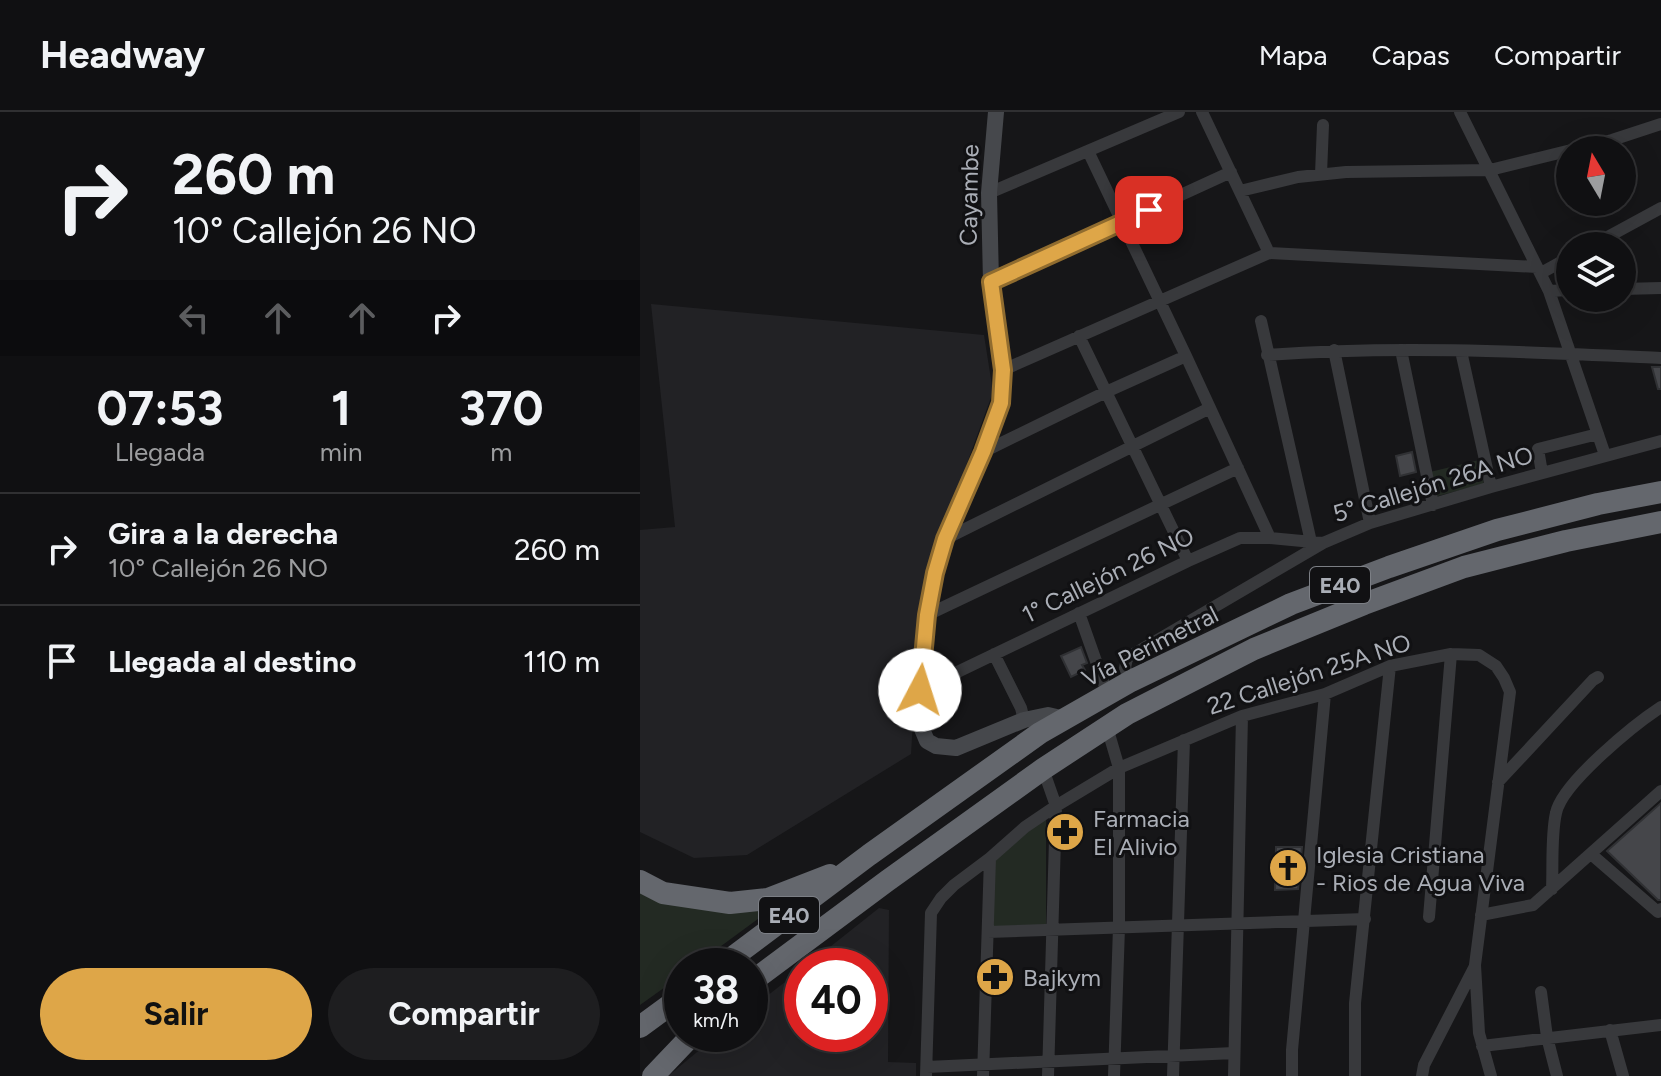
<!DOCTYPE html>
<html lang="es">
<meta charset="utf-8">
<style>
:root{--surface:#101012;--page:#1e1e20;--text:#f1f3f6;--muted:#9c9d9f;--line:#303032;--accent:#dea648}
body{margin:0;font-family:Figtree,sans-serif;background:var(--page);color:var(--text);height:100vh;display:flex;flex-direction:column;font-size:30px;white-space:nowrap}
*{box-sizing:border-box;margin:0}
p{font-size:26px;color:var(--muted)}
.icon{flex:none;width:44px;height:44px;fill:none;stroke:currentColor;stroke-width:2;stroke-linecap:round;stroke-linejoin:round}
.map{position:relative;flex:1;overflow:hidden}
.drawer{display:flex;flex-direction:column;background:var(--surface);width:640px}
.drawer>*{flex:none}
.hud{background:#101012;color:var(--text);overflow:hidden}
.needle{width:52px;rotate:350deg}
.tools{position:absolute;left:916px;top:24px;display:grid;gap:16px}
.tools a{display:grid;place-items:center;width:80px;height:80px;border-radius:50%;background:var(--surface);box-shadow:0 8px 32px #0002,0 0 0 2px var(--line);font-size:40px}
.speed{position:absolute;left:24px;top:836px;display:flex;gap:16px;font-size:40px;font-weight:700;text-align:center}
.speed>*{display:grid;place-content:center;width:104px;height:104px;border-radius:50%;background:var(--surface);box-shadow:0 8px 32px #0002,0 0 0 2px var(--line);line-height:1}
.speed small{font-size:20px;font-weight:400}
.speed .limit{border:12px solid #d22;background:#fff;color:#111}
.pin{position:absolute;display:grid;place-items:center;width:68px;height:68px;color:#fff;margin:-34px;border-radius:16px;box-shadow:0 4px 12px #0006}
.me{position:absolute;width:88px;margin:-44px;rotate:5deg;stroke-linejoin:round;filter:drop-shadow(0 0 6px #0008)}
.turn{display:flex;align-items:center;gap:28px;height:168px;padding:0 40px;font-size:36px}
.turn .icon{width:104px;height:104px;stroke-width:2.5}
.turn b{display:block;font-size:56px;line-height:68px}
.lanes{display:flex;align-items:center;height:76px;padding:0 40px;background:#0003;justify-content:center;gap:40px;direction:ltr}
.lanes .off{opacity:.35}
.eta{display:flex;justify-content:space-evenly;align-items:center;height:136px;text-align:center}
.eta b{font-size:48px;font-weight:700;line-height:56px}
.action{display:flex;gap:16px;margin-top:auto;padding:16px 40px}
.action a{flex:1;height:92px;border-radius:48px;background:var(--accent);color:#111;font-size:32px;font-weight:700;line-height:92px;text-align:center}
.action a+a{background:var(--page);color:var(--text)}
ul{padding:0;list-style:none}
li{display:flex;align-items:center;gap:24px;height:112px;padding:0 40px;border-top:2px solid var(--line)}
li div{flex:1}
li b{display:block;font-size:30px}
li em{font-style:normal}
header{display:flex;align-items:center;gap:48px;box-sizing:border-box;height:112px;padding:0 40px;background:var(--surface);border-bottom:2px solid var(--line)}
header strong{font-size:38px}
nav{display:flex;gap:44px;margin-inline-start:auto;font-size:28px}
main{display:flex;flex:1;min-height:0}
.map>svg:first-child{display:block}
.built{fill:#222225}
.green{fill:#232a23}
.building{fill:#45464a;stroke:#303134;stroke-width:2}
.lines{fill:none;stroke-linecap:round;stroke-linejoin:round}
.street{stroke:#38393c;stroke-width:12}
.secondary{stroke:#46484c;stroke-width:16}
.highway{stroke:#64676d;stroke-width:22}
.route-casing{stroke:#906c2f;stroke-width:20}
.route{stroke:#dea648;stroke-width:14}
.labels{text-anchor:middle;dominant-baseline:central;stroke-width:6;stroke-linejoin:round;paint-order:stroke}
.shield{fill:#111113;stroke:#7c7f85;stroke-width:2}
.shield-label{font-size:22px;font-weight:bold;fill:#aaaeb6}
.street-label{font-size:24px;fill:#aaaeb6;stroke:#111113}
.poi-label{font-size:24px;fill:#aaaeb6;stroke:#111113;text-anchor:start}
</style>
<header>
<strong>Headway</strong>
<nav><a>Mapa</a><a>Capas</a><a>Compartir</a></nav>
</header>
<main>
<section class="drawer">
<div class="hud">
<div class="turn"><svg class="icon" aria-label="right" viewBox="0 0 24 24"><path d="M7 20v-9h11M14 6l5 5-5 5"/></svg><div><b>260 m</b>10° Callejón 26 NO</div></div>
<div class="lanes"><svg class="icon off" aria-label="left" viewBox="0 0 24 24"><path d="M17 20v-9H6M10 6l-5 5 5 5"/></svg><svg class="icon off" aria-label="ahead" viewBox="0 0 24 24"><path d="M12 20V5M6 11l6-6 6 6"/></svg><svg class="icon off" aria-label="ahead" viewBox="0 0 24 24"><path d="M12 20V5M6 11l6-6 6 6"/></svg><svg class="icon" aria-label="right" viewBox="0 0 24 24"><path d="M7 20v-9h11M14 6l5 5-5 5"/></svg></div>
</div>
<div class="eta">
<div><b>07:53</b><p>Llegada</p></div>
<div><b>1</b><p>min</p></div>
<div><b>370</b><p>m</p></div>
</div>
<ul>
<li><svg class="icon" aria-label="right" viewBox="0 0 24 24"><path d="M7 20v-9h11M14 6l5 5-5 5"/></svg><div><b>Gira a la derecha</b><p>10° Callejón 26 NO</p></div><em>260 m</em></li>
<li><svg class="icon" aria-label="arrive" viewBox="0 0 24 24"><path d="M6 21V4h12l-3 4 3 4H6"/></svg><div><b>Llegada al destino</b></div><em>110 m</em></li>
</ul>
<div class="action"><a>Salir</a><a>Compartir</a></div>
</section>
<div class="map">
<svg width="1021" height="964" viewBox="0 0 1021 964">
<rect width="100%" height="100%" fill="#161618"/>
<!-- built -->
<path class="built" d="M11 192 344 223 353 280 298 431 279 506 271 642 107 743 54 746 0 720V418L35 415Z
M239 796 249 798 248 950 276 951V964H28L79 922H110V897L162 857V922H230V854H166Z"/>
<!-- green -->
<path class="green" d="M839 348 844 372 794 385 790 360Z
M402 708H406V815L353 817 354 748Z
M0 779 133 796 54 854H42V863L0 893Z"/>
<!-- building -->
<path class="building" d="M1012 255H1021V277H1018Z
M772 340 776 360 760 364 756 344Z
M441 535 447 551 442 553 445 558 431 565 421 544Z
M1021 691V788H1018L967 739Z
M636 735H662L658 777 635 778Z"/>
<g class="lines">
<!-- street -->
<path class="street" d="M562 0 629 141
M820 0 909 179 965 343
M448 39 546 244 630 426
M681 62 683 13
M600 79 658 65 706 60 850 58 972 28 1021 12
M349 81 539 0
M951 134 1021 96
M901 161 930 145
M351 170 591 60
M982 177 1021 176
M909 179 930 178
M621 209 671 430
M439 224 548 449
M694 238 730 411
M761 238 793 393
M821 239 851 375
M627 243C758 233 890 240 1021 246
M363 258 629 141 897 155
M343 340 466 280 546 244
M902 361 898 337 958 322
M305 427 570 296
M439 501 468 583
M287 503 598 356
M354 542 381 596 384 608
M491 569 485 556 487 546 683 431 730 411 851 375 1021 329
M280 578 548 449 600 426H630L683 431
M467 615 479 656V815L474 964
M403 657 416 694 408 964
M858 670 953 568 958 565
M951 742 1018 800 1021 797
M912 777C913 754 911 722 916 701 922 671 995 612 1021 595
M841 803 893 793 1021 679
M789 805 811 542
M348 820 725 807
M901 880 907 925 917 964
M970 918 983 964
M842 934 1021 913
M287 955 594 941
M286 964 291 801 301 786 314 773 350 746 385 715 416 694 479 656 602 604 685 582 750 554 811 542 839 543 856 554 864 566 870 580 835 853 839 921 851 964
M343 964 350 746
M533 964 544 628
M594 964 602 604
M652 964V938L685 582
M715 964V891L750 554
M782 964 784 953 834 856"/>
<!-- secondary -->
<path class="secondary" d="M356 0 349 81 351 170 363 258 361 291 343 340 305 427 295 461 287 503 280 578 282 617 287 629 296 634 316 636 384 608 408 603 425 607"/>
<!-- highway -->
<path class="highway" d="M0 769 23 781 90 791 128 787 190 763
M81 854 229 743 400 621 491 569 651 492 749 455 857 418 958 392 1021 380
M110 871 247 769 403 657 487 602 614 537 724 492 824 455 926 429 1021 410
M0 915 42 884
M13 964 53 922"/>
</g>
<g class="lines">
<!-- route casing -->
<g class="route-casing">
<path id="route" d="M280 578 287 503 295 461 305 427 343 340 361 291 363 258 351 170 509 98"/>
</g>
<!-- route -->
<use href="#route" class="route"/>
</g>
<!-- icons -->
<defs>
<g id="pharmacy-disc" transform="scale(2)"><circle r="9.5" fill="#dea648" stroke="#111113"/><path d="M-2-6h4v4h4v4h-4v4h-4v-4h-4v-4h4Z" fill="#111"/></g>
<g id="church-disc" transform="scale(2)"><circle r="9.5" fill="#dea648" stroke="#111113"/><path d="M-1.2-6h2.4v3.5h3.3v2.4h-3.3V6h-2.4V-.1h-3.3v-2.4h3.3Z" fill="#111"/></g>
</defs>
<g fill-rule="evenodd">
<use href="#pharmacy-disc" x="425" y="720"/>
<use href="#church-disc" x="648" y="756"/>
<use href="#pharmacy-disc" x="355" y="865"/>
</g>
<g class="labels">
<!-- shield labels -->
<g class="shield">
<rect x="670" y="455" width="60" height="36" rx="6"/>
<rect x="119" y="785" width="60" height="36" rx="6"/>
</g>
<g class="shield-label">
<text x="700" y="473">E40</text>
<text x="149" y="803">E40</text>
</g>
<!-- street labels -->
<g class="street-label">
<text transform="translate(329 83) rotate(-89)">Cayambe</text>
<text transform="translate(793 372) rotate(-17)">5° Callejón 26A NO</text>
<text transform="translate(468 463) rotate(-26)">1° Callejón 26 NO</text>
<text transform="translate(510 534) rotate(-27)">Vía Perimetral</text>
<text transform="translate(669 562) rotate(-18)">22 Callejón 25A NO</text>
</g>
<!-- poi labels -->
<g class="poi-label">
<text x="453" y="706">Farmacia<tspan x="453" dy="28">El Alivio</tspan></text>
<text x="676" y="742">Iglesia Cristiana<tspan x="676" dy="28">- Rios de Agua Viva</tspan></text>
<text x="383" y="865">Bajkym</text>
</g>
</g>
</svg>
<div class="tools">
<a><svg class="needle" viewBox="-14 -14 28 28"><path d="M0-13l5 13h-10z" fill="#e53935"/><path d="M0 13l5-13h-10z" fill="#9c9d9f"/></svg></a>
<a><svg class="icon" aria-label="layers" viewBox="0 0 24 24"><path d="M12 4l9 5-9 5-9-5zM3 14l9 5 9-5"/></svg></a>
</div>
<div class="speed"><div>38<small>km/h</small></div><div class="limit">40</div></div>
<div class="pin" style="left:509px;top:98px;background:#d93025"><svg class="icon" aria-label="arrive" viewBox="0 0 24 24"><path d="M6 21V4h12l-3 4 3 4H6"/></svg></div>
<svg class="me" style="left:280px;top:578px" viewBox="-20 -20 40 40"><circle r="19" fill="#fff"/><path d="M0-13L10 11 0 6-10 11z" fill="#dea648"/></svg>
</div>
</main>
